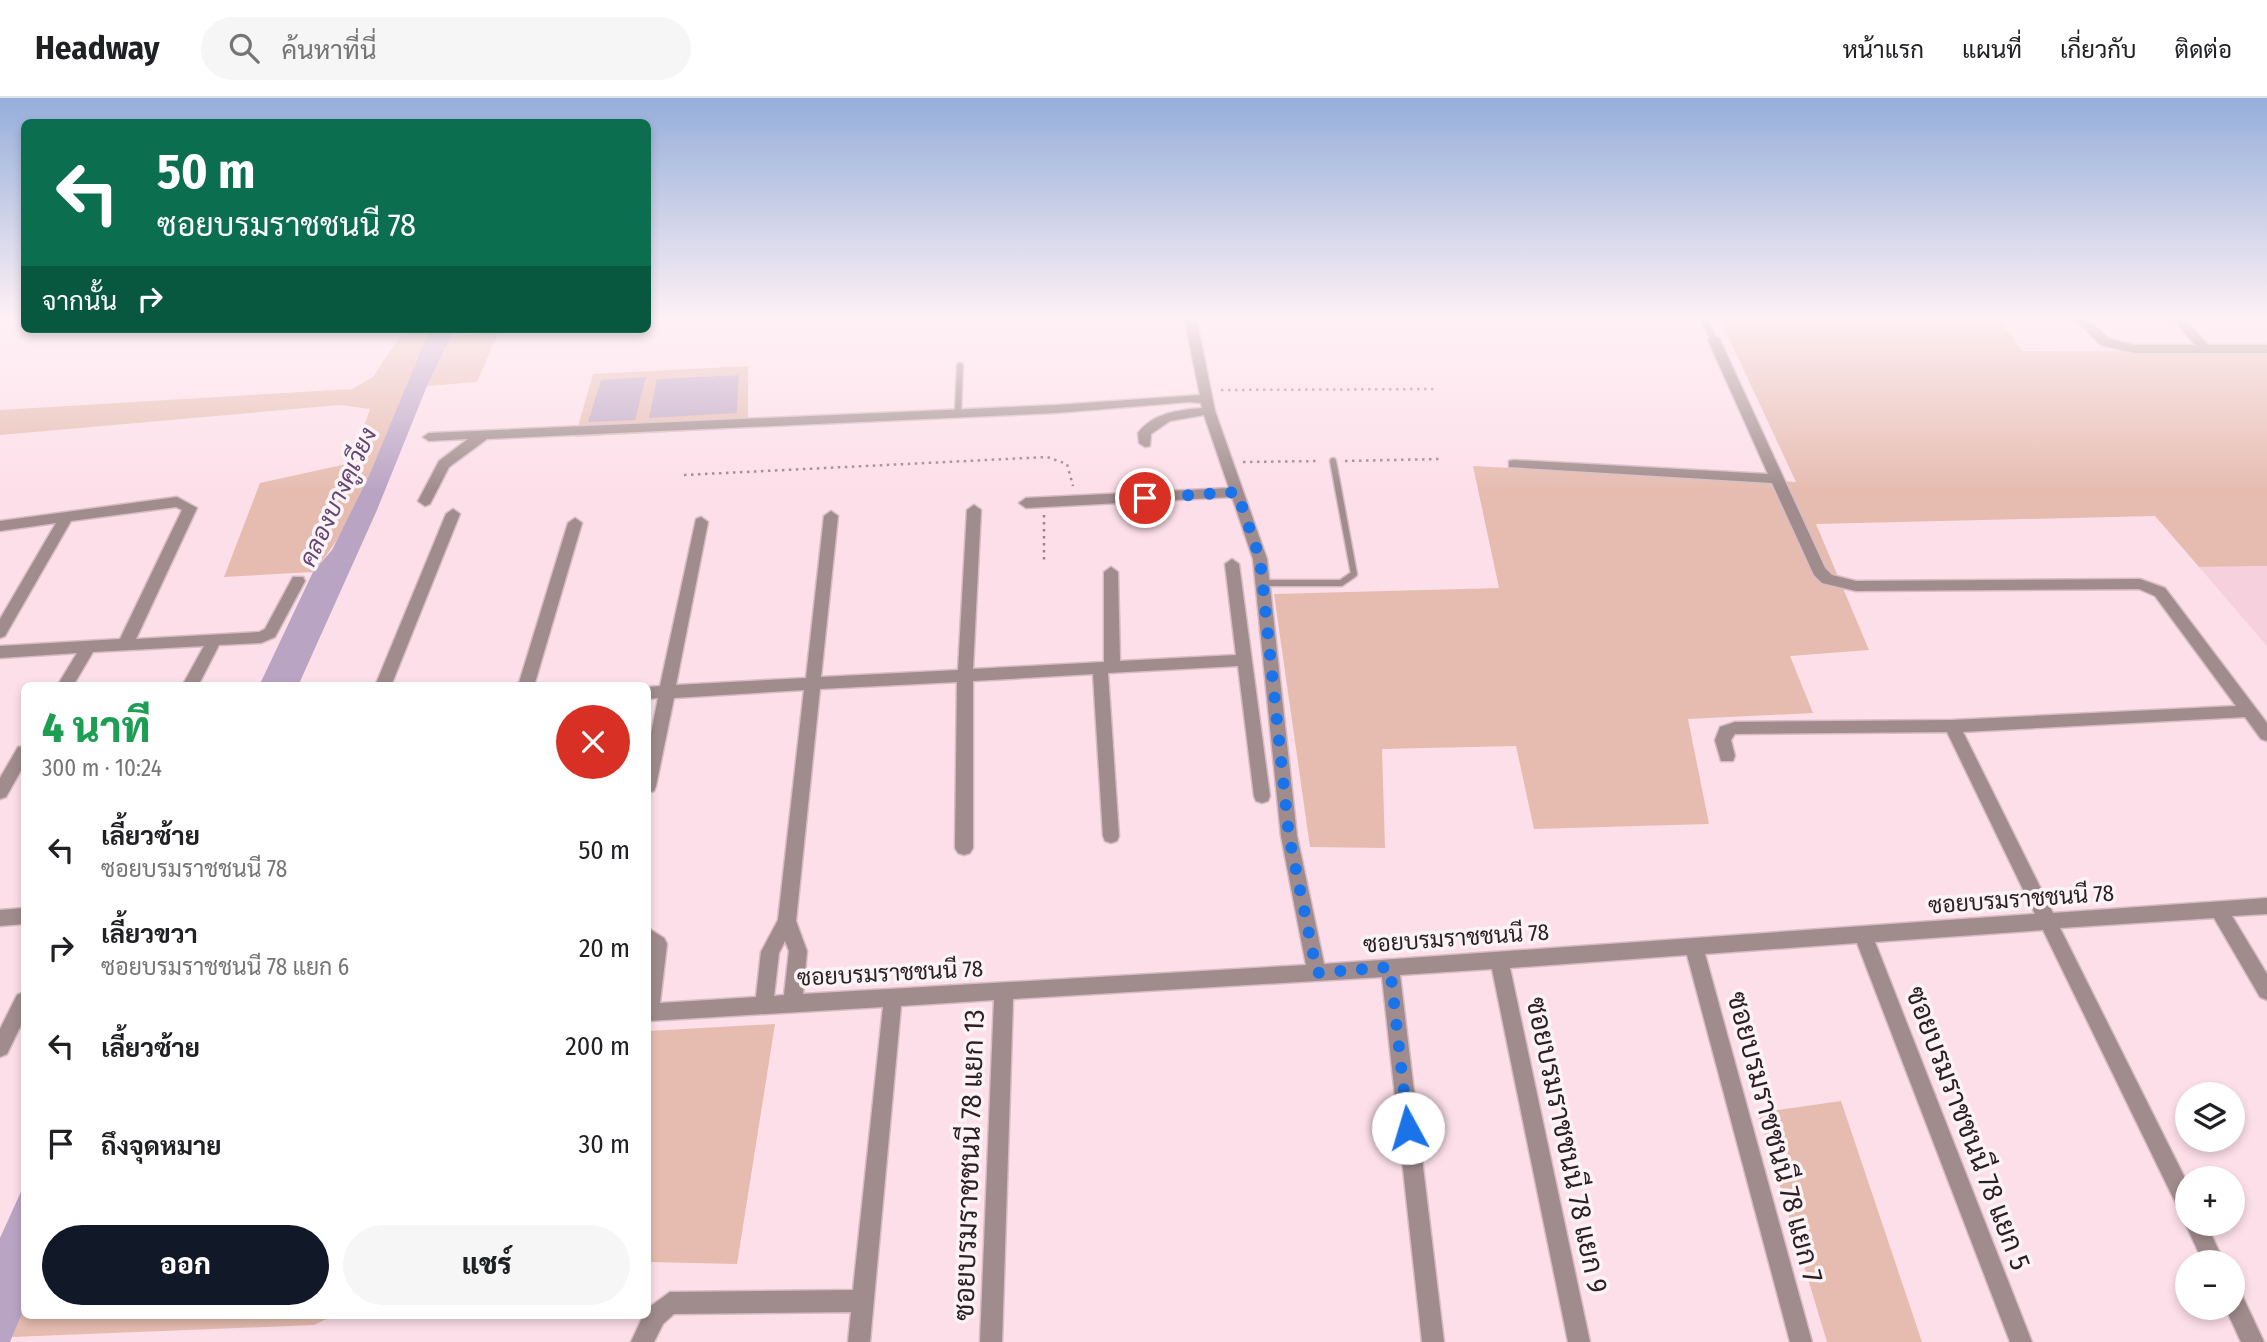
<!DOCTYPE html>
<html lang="th">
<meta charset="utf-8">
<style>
:root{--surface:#fff;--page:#f6f6f6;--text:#202124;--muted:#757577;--line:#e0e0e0;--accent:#111827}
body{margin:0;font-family:"Fira Sans Condensed",Sarabun,sans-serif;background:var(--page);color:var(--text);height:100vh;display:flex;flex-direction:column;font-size:26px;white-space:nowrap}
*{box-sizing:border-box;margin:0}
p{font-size:23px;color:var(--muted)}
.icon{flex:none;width:38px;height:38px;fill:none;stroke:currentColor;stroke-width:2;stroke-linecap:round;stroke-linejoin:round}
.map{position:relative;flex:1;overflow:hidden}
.panel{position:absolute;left:21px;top:584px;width:630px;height:637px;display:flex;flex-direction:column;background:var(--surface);border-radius:10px;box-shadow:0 4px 10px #0003}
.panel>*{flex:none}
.guide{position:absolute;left:21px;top:21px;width:630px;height:214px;border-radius:10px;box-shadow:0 4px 10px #0003;background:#0b6e4f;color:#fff;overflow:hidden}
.buttons{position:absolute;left:2175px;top:984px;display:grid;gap:14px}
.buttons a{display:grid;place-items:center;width:70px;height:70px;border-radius:50%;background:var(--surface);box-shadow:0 4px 10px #0003;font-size:35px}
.pin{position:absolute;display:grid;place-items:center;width:60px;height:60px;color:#fff;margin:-30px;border:4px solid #fff;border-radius:50%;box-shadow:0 2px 7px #0007}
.me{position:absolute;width:77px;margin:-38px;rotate:354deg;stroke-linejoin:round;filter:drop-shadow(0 0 5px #0008)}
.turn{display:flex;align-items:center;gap:24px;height:147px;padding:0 21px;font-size:32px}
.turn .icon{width:91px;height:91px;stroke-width:2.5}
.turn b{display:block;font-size:49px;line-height:60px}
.then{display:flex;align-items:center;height:66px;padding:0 21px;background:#0003;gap:14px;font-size:26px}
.round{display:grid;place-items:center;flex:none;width:74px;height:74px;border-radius:37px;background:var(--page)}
.overview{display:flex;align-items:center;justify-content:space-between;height:119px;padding:0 21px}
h1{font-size:42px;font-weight:800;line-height:52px;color:#1e9e55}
.button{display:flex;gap:14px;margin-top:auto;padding:14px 21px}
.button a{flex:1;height:80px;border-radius:42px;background:var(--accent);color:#fff;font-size:28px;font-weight:800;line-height:80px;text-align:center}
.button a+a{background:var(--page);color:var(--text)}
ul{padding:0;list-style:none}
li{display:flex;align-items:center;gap:21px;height:98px;padding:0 21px}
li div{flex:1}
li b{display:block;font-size:26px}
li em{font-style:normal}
header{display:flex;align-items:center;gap:42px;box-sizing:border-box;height:98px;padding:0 35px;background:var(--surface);border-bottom:2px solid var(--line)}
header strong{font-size:33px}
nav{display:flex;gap:38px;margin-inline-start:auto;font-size:24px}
.search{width:490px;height:63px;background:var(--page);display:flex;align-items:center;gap:18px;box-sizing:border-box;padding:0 24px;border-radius:38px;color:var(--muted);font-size:26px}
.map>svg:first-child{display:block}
.built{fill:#f6d1dd}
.green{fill:#e6bcb0;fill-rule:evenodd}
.water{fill:#baa4c4}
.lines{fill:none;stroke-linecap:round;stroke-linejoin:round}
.lane-casing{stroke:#d7bcc5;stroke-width:9}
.street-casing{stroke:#d7bcc5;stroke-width:3}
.path{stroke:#9a848c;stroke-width:2.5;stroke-dasharray:2.5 4.5;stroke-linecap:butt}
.lane{stroke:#a08c8c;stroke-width:6}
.street{fill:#a08c8c;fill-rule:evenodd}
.route{stroke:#1a73e8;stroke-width:12;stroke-dasharray:0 21.6}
.labels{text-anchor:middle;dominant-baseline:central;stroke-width:7;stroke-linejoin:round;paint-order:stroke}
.street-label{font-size:23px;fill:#2c1f23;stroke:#fbf3f5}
.water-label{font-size:24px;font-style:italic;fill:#664673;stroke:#fbf3f5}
.near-street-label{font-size:28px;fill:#2c1f23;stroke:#fbf3f5}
</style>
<header>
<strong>Headway</strong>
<div class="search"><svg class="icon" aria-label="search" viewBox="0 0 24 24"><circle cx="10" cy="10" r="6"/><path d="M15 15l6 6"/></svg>ค้นหาที่นี่</div>
<nav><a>หน้าแรก</a><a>แผนที่</a><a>เกี่ยวกับ</a><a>ติดต่อ</a></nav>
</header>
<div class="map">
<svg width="2267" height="1244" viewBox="0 0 2267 1244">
<rect width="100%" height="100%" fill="#fddfe9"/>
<!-- built -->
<path class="built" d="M2267 468V548L2199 469Z"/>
<!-- green -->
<path class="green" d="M1719 219H1997L2022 253 2267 254V468L2199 469 2155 418 1816 426 1869 552 1790 558 1813 615 1688 621 1709 726 1534 731 1516 648 1382 651 1385 750 1310 749 1274 496 1499 490 1473 368 1796 384Z
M405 231H430C400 303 363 418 313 474L224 479 260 385 351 365 370 311 340 307 0 337V312L352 291 373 279Z
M499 233 477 284 427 288 452 238Z
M748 268V330L575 339 593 276ZM739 277 737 314 657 281Z
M775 926 737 1166 648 1164V933Z
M1841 1003 1922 1244H1827L1758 1015Z
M24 1211V1218H333L314 1227 12 1239Z"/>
<!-- water -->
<path class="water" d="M430 231H455L427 288 377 412 298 588H259L313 474 332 452 369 378Z
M739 277 737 315 649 320 657 281Z
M646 279 635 322 588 324 601 282Z
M24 1087V1211L10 1244H0V1140Z"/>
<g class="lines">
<!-- lane casing -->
<g class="lane-casing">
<path id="lane" d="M1703 219 1714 242
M958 314 960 268
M1263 485H1341L1354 476 1333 363"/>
</g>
<!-- street casing -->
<g class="street-casing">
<path id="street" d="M1184 219H1196L1215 313 1267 461 1297 738 1324 866 2035 816 1947 634 1735 636 1731 642 1735 658 1733 663H1721L1715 642 1720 629 1735 624 1952 622 2236 608 2155 498 2139 491 1856 493 1822 485 1814 477 1772 385 1509 369V363L1514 362 1768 376 1708 242 1710 239H1718L1720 242 1825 470 1832 477 1856 483 2140 481 2165 490 2267 625V643L2261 641 2245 619 1963 634 2053 815 2267 800V816L2232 818 2267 876V902L2260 899 2214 820 2060 830 2188 1086V1125H2206L2224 1164H2203L2185 1125 2187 1119 2181 1116 2043 832 1875 844 2032 1244H2010L1857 845 1705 856 1812 1244H1790L1687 857 1510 870 1590 1244H1568L1492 871 1400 877 1444 1244H1422L1382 879 1013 901 1002 1244H980L994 902 901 908 870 1244H848L851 1214 674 1216 663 1226 654 1244H631L643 1218H648V1210L670 1194 853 1192 883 909 648 923V830L664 840 667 846 660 905 756 899 761 854 778 822 804 592 674 600 656 688 654 693 648 695V651L658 600 648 601V589L660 588 696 421 701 419 708 424 676 587 806 580 824 418 831 413 838 418 821 579 958 572 967 412 974 407 981 412 973 571 1104 564V474L1111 469 1118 474 1120 563 1236 557 1225 466 1232 461 1239 466 1270 698 1268 703 1262 705 1256 703 1254 698 1238 568 1108 575 1119 738 1117 743 1111 745 1105 743 1103 738 1093 576 973 583V750L970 755 964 757 958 755 955 750 957 584 820 591 796 823 807 853 803 896 1306 867 1281 738 1253 461 1232 399 1026 410 1019 405 1026 400 1229 390 1204 317 1170 323 1151 336 1150 348 1145 349 1139 345 1138 335C1153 315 1178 312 1202 310L1201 305 1189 304 1056 315 487 341 449 369 430 406 425 408 418 403 439 363 468 341 429 343 423 339 429 335 1056 307 1200 297ZM785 843 789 853 784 897 774 898 779 855Z
M2072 219H2085L2109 241 2135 247H2195L2171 219H2183L2208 247H2267V255H2135L2101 247Z
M177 399 197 410 136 541 259 534 265 531 293 479H303L305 483 275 539 261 545 219 547 198 588H182L204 548 93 554 73 588H57L77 555 0 560V548L120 541 182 412 176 409 71 423 5 538 0 540V521L56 425 0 433V423Z
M453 411 460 416 391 588H375L446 416Z
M575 420 582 425 534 588H518L568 425Z
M24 648V667L6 699 0 701V680L18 649Z
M24 810V826L0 828V812Z
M24 894V921L7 956 0 959V931L17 897Z
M2233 1192 2241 1195 2264 1244H2241L2225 1209H2233Z"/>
</g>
<!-- path -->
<path class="path" d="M1221 292 1436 291
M1345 363 1440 361
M1243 364 1319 363
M684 377 1047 359 1067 366 1073 388
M1044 417V464"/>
<!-- lane -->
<use href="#lane" class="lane"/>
<!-- street -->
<use href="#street" class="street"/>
</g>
<!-- sky -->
<linearGradient id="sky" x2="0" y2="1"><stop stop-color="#95aeda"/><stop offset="0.56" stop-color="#fef1f5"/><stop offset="1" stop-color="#fef1f5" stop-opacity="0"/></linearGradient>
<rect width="2267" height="393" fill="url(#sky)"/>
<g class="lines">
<!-- route -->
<path class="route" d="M1145 400 1237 394 1260 461 1289 738 1317 875 1390 869 1408 1030"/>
</g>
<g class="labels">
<!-- street labels -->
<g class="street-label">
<text transform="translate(2021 801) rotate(-4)">ซอยบรมราชชนนี 78</text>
<text transform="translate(1456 840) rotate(-4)">ซอยบรมราชชนนี 78</text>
<text transform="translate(890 875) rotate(-3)">ซอยบรมราชชนนี 78</text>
</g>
<!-- water labels -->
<g class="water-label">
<text transform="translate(338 399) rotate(-65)">คลองบางคูเวียง</text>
</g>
<!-- near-street labels -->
<g class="near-street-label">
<text transform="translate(1968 1030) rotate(69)">ซอยบรมราชชนนี 78 แยก 5</text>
<text transform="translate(1775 1039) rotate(75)">ซอยบรมราชชนนี 78 แยก 7</text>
<text transform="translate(1567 1047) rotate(78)">ซอยบรมราชชนนี 78 แยก 9</text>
<text transform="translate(969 1067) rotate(-88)">ซอยบรมราชชนนี 78 แยก 13</text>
</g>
</g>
</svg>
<div class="buttons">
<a><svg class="icon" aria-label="layers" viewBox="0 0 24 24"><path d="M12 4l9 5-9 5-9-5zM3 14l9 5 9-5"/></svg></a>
<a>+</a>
<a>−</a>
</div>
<div class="pin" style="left:1145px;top:400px;background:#d93025"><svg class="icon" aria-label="arrive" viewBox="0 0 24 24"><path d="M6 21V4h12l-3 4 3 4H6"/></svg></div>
<svg class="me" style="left:1408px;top:1030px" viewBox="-20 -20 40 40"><circle r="19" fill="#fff"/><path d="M0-13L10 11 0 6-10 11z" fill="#1a73e8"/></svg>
<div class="guide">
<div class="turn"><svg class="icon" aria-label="left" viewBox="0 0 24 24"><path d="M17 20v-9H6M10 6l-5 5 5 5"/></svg><div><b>50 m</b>ซอยบรมราชชนนี 78</div></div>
<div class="then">จากนั้น<svg class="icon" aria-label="right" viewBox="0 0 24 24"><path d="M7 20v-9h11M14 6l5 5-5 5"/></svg></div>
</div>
<section class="panel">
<div class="overview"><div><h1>4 นาที</h1><p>300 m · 10:24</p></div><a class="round" style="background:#d93025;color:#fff"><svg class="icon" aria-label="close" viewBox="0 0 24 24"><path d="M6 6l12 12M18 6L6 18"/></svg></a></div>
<ul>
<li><svg class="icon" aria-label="left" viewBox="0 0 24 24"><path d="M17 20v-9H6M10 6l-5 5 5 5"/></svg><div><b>เลี้ยวซ้าย</b><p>ซอยบรมราชชนนี 78</p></div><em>50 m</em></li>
<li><svg class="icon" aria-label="right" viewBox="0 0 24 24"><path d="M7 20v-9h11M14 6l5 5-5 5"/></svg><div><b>เลี้ยวขวา</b><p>ซอยบรมราชชนนี 78 แยก 6</p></div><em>20 m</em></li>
<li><svg class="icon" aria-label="left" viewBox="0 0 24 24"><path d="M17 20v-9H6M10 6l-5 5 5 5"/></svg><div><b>เลี้ยวซ้าย</b></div><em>200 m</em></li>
<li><svg class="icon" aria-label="arrive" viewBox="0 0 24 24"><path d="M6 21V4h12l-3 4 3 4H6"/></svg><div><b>ถึงจุดหมาย</b></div><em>30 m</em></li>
</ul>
<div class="button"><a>ออก</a><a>แชร์</a></div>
</section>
</div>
